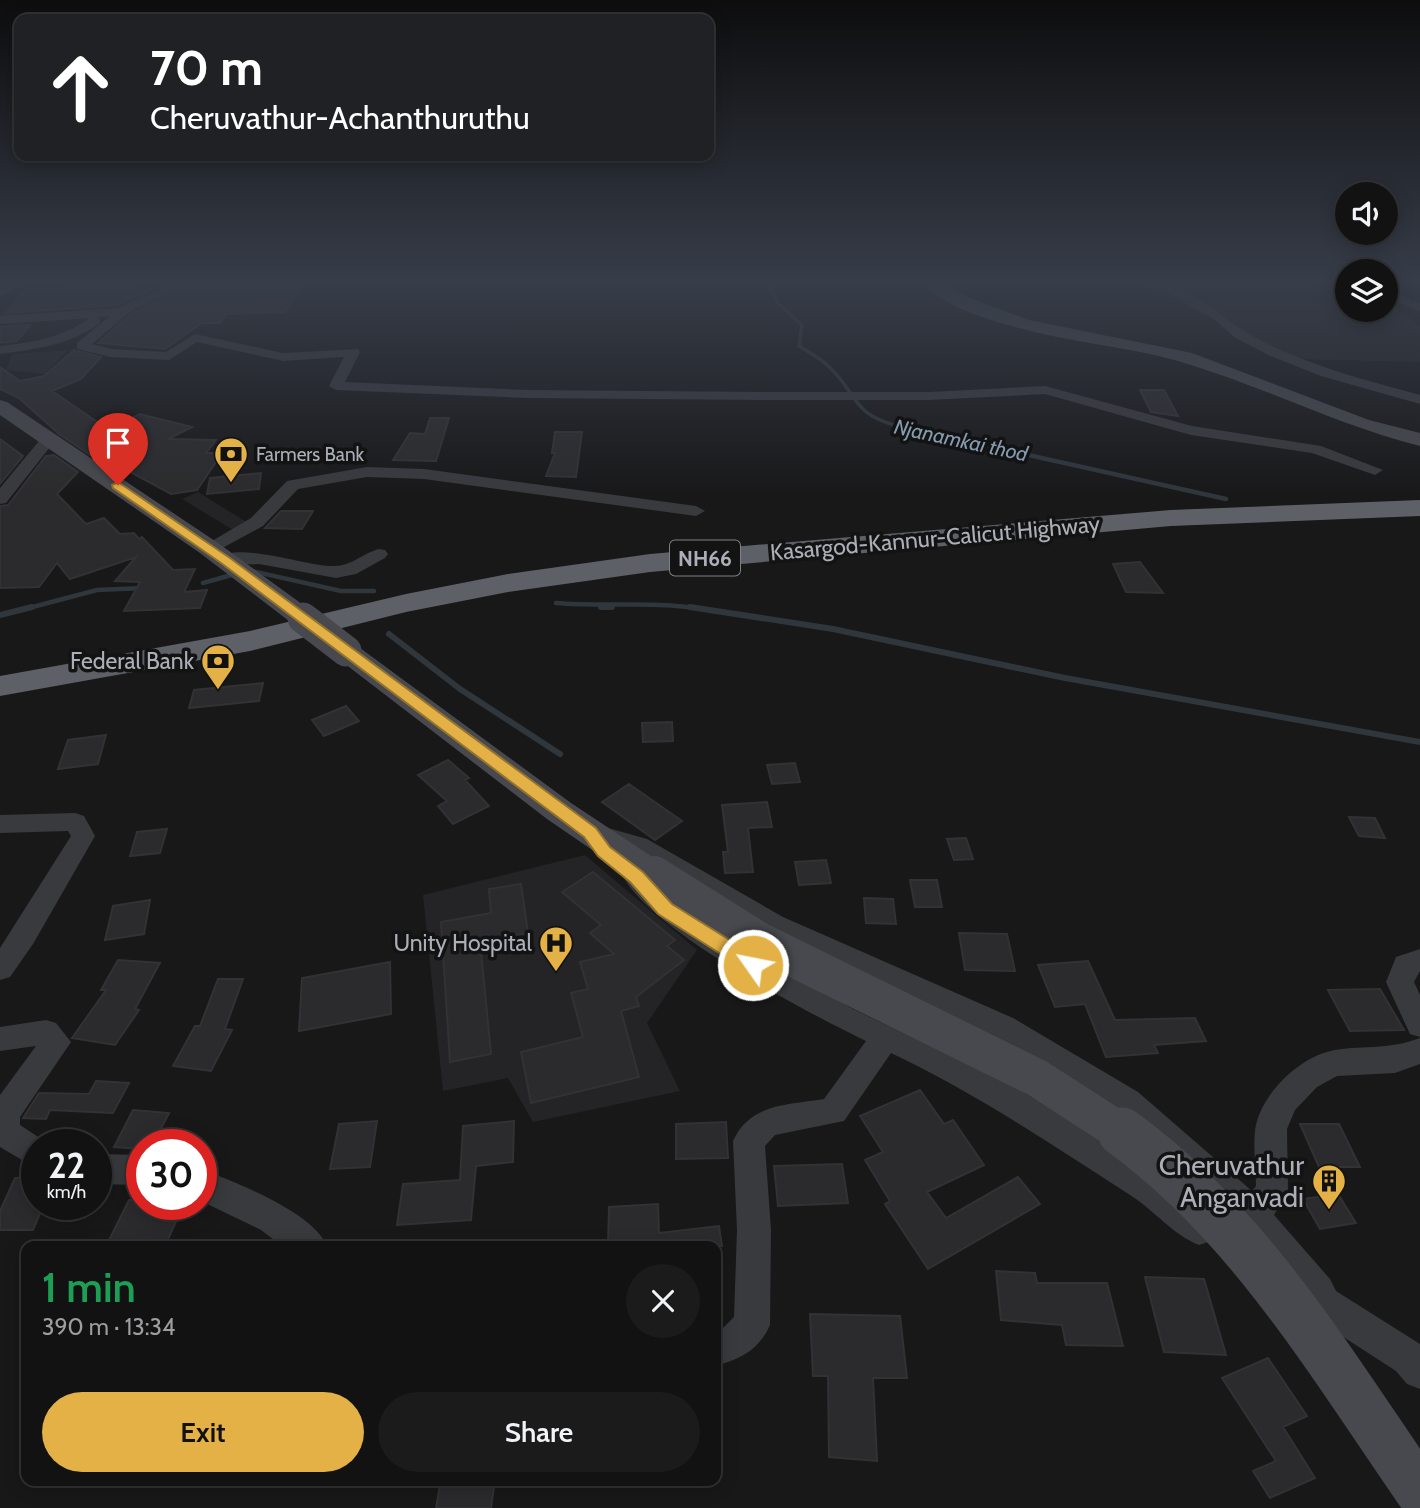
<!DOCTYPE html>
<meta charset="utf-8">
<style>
:root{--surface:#121213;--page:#1b1b1c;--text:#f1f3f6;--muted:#9c9ea0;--line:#313233;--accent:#e3b146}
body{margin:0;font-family:Cabin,sans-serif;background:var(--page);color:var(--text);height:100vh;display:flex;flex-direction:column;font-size:26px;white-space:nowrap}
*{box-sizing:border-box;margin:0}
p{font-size:23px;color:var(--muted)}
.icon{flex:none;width:38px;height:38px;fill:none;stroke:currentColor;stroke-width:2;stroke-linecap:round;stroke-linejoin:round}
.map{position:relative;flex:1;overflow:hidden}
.drawer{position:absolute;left:21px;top:1241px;width:700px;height:245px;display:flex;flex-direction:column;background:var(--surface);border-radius:14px;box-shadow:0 4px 18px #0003,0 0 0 2px var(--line)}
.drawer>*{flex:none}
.guide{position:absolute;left:14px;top:14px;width:700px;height:147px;border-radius:14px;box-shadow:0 4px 18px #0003,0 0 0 2px var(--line);background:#202124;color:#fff;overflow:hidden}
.controls{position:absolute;left:1335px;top:182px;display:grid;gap:14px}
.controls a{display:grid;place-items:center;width:63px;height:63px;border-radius:50%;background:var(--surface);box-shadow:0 4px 18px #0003,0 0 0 2px var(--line);font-size:35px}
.speed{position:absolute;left:21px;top:1129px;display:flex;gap:14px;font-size:35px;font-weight:700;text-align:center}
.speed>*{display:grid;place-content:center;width:91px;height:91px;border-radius:50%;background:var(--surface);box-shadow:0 4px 18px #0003,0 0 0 2px var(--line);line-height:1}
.speed small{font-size:18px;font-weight:400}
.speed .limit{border:10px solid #d22;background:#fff;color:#111}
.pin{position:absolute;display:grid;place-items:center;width:60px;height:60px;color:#fff;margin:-72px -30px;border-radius:50% 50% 50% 0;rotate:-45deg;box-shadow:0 0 7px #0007}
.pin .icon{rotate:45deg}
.me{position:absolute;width:77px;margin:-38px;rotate:303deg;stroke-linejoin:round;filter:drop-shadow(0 0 5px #0008)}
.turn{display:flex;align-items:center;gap:24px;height:147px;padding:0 21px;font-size:32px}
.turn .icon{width:91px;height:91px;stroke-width:2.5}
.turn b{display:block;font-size:49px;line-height:60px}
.round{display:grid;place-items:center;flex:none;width:74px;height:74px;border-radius:37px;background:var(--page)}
.headline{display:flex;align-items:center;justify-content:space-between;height:119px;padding:0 21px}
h1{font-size:42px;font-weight:600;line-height:52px;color:#1e9e55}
.action{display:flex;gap:14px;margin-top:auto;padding:14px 21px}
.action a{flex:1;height:80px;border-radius:42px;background:var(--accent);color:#111;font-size:28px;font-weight:600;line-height:80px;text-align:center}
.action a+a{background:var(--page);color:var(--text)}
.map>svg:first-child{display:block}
.built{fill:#242426}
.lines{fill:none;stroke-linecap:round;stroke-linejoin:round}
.stream-far2{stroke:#2f363c;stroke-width:3.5}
.stream-far1{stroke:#2f363c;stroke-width:4.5}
.stream{stroke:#2f363c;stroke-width:6}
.building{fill:#2b2b2d;stroke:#323235;stroke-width:2}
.minor{fill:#393a3e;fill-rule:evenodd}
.secondary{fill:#47494e;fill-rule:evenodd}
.trunk{fill:#5d6066;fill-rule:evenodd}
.secondary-bridge-far2{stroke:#47494e;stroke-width:31}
.secondary-bridge-far1{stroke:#47494e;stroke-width:38}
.secondary-bridge{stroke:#47494e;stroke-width:49}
.route{fill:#e3b146;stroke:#94732e;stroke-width:2}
.labels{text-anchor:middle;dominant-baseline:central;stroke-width:7;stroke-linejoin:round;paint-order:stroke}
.far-poi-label{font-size:19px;fill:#abafb8;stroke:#131314;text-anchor:start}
.far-water-label{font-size:21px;font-style:italic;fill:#859bb0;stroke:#131314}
.shield{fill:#131314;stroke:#7d8087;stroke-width:2}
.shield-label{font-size:21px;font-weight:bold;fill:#abafb8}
.street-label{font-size:23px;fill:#abafb8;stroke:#131314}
.poi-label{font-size:23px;fill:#abafb8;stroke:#131314;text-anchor:end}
.near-poi-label{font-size:28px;fill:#abafb8;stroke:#131314;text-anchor:end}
</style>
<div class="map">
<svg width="1420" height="1508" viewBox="0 0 1420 1508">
<rect width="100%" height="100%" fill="#181819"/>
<!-- built -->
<path class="built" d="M1141 284H1347L1348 310H1386V300L1420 326V362L1294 359Z
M68 350 45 374 6 370 12 354Z
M198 492 248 523 233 530 182 499Z
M585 855 697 950 647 1023 680 1091 533 1122 508 1078 443 1091 423 895Z"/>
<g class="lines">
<!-- stream-far2 -->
<path class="stream-far2" d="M767 284 778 303 802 325 799 346C808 352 819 357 827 365 859 393 849 415 902 427"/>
<!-- stream-far1 -->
<path class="stream-far1" d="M894 425 1226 499
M252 571 341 591H374
M203 583 235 574
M556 603C604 607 654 601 702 609
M25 609 97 590 144 588"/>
<!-- stream -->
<path class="stream" d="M601 607H612
M690 607 833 629 1065 678 1420 742
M0 615 32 607
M389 634 460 689 560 754"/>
</g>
<!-- building -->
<path class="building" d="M139 284 130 291 153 289 117 305 6 313 26 290Z
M301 284 285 312 226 314 220 323H202L165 349 98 343 132 313 189 285Z
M30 325 17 341 0 343V327Z
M74 350 101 357 81 379 52 391 109 430 140 414 192 427 168 439 216 440 206 453H222L197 490 171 494 112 462 105 465 59 434 19 398 0 389V367L20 381 44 376Z
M1140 390H1164L1178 416 1151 412Z
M430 418H449L436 461 393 460 410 433 425 434Z
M555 432H582L576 477 546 476 555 453H552Z
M0 439 23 456 0 484Z
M54 455 78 472 57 494 86 524 104 518 120 534 134 533 139 539 142 537 173 570 195 569 184 592 207 590 200 608 124 611 140 582 115 581 136 557 70 579 57 563 39 587 0 588V506L8 505 46 456Z
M261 473 259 489 207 494 210 478Z
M281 511H313L302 529 265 528Z
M1140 562 1163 593 1126 592 1113 564Z
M263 683 259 701 189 708 194 690Z
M346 706 359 721 324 736 312 720Z
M672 722 673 741 643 742 642 723Z
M106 735 98 764 58 769 68 740Z
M448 760 469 778 465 780 489 806 453 824 438 806 447 801 418 775Z
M795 763 800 782 772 784 767 765Z
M629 784 682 821 655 840 602 802Z
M767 802 772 827 748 828 753 872 725 873 723 852H728L722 805Z
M1349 817 1375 818 1385 838 1359 836Z
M167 829 160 853 130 856 137 832Z
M966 838 973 859 954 860 947 839Z
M826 860 831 883 799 885 795 862Z
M593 872 675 940 667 946 684 960 636 997 639 1006 621 1011 639 1077 531 1103 521 1052 583 1037 571 993 588 989 580 962 614 954 590 933 601 925 562 892Z
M910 880H937L942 907H915Z
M521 884 528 933 480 941 491 1054 450 1062 441 922 491 913 489 889Z
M864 898 893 899 896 924 866 923Z
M150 900 144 934 105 940 113 906Z
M959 933 1007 934 1015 971 965 970Z
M118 960 160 963 135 1009 139 1010 115 1045 72 1038 106 990H101Z
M1088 961 1115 1020 1195 1018 1206 1041 1154 1045 1158 1053 1106 1057 1085 1004 1055 1007 1038 965Z
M390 962 391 1014 299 1031 302 978Z
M218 979H243L225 1029 232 1030 211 1071 173 1066 195 1026H200Z
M1380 989 1404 1030 1350 1031 1328 990Z
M96 1081 129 1083 113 1113 50 1110 46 1119 23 1118 39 1093 89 1094Z
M920 1090 944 1124 953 1120 984 1165 927 1192 946 1218 1018 1177 1040 1204 928 1269 885 1204 890 1201 865 1160 883 1152 860 1116Z
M133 1110 169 1113 153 1144H142V1149L114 1147Z
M377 1121 370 1167 330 1169 339 1124Z
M514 1121 513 1162 476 1166 471 1220 397 1225 403 1184 460 1180 463 1126Z
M726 1122 728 1158 676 1159V1124Z
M1300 1124H1339L1360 1167H1319Z
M842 1164 848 1203 778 1206 774 1166Z
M37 1177V1204H44L33 1230H0V1211L15 1178Z
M1338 1194 1356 1223 1320 1229 1303 1199Z
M129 1200 142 1201V1204H184L165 1246 107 1244Z
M658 1204 659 1233 719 1226 722 1246H608L609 1207Z
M996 1271 1035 1273 1037 1283H1107L1123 1346 1066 1345 1062 1325 1001 1320Z
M1145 1277 1204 1279 1226 1355 1164 1352Z
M810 1314 900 1316 907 1378H873L877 1461 829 1457 828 1376H813Z
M1268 1358 1307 1416 1283 1427 1315 1478 1270 1498 1253 1471 1276 1461 1222 1378Z
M441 1480H495L491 1508H436Z"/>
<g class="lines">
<!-- minor -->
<path class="minor" d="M171 284H186L131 311 92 344 111 349 166 352 195 334 283 353 358 349 360 352 345 382 528 390 777 392H929L1045 386 1192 426 1321 446 1383 470 1375 475 1312 453 1191 435 1045 394 929 400H777L528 398 336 390 329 386 344 357 283 361 197 342 169 360 111 357 77 349V343L110 316 99 317 100 323C70 345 36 349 0 354V346C33 342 62 338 90 318L0 324V316L118 308Z
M1153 284C1188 281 1219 317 1247 333 1301 364 1361 379 1420 395V404L1321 376 1268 355 1234 337 1213 318Z
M1386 289 1420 303V311L1386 297Z
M49 433 57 438 6 503 0 504V488L44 435Z
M367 467 424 469 696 506 705 511 696 516 424 479 367 477 298 489 263 526 215 552 209 553 200 548 251 518 287 481Z
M379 549 385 550 388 554 385 558 356 574 336 578 259 564 225 565 216 560C233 539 308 567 334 566 352 566 363 553 379 549Z
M75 813 84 816 95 836 33 944 10 977 0 980V948L71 836 68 831 0 833V815Z
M601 826 647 839 783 917 1013 1018 1138 1092 1252 1191 1256 1186C1256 1168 1253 1149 1255 1131 1259 1096 1299 1056 1335 1050 1367 1045 1388 1050 1420 1038V1064L1395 1073 1337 1076 1317 1087 1295 1110 1287 1129 1288 1190 1274 1215 1330 1279 1336 1291 1420 1344V1389L1407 1384 1396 1371 1277 1294 1272 1282 1277 1270 1217 1200 1116 1112 993 1036 765 931 630 852 592 841 589 835 592 829Z
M637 869 646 871 674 902 781 968 851 1008 1017 1088 1160 1177 1211 1217 1216 1229 1211 1241 1199 1245C1173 1235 1154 1210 1130 1195 1052 1145 976 1093 891 1053L844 1121 775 1135 765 1146 771 1230 770 1325C759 1350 741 1359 716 1366V1330L724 1327 734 1317 737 1230 733 1141C750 1103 788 1105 824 1099L866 1041C808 1013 654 932 624 878L628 871Z
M1420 949V971L1414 982 1420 995V1037L1410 1034 1386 982 1396 957Z
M46 1020 56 1023 71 1042 20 1117V1125L49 1144H37V1169L0 1147V1095L36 1046 0 1051V1027Z
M96 1154 142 1155V1185L96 1184Z
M201 1169C235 1182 313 1212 327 1246H282L261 1230 201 1201Z"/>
<!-- secondary -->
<path class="secondary" d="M3 284H23L0 297V285Z
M925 284H944L970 298 1029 320 1192 353 1369 420 1420 433V446C1336 425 1261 385 1178 361 1121 345 1062 342 1005 324 980 317 942 305 925 284Z
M0 400 7 402 218 543 313 612 317 618 313 624H293L200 553 0 415Z
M346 643 356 645 571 803 666 866 672 875 666 884 654 888 642 884 547 819 336 657 332 651 336 645Z"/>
<!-- trunk -->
<path class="trunk" d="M1420 500V516L1171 526 650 572 508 592 406 612 250 651 0 696V676L250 631 406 594 508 574 650 554 1171 510Z"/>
<!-- secondary-bridge-far2 -->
<path class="secondary-bridge-far2" d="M303 618 346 651"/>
<!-- secondary-bridge-far1 -->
<path class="secondary-bridge-far1" d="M654 875 759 941 1037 1078 1124 1134"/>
<!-- secondary-bridge -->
<path class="secondary-bridge" d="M1122 1132C1249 1224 1332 1365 1420 1492"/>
</g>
<!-- sky -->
<linearGradient id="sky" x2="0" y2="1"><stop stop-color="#0d0d0e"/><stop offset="0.57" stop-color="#373d49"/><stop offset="1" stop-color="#373d49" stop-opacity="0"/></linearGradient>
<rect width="1420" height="495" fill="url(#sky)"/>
<!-- route -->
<path class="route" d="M118 482 230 558 596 828 610 847 643 872 672 904 760 959 762 965 760 970H746L658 914 630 882 598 856 584 837 221 563 113 488 112 485Z"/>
<!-- icons -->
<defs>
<g id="bank-pin" transform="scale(1.75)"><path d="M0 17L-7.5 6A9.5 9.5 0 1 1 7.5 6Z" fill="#e3b146" stroke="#131314"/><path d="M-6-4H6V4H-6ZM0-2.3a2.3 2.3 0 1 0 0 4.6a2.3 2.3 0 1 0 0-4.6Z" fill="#111"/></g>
<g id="hospital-pin" transform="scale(1.75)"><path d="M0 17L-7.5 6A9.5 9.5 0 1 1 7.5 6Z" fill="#e3b146" stroke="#131314"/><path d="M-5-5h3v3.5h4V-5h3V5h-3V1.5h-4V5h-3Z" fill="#111"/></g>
<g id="building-pin" transform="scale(1.75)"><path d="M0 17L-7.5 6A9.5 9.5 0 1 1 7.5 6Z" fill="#e3b146" stroke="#131314"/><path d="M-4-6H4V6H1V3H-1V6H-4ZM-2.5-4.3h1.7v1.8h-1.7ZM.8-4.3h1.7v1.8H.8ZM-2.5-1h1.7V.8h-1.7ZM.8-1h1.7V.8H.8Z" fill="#111"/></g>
</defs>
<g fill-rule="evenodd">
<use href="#bank-pin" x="231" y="454"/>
<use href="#bank-pin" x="218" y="661"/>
<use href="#hospital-pin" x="556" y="943"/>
<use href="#building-pin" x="1329" y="1181"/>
</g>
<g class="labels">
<!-- far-poi labels -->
<g class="far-poi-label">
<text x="256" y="454">Farmers Bank</text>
</g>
<!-- far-water labels -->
<g class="far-water-label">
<text transform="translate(961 440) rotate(12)">Njanamkai thod</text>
</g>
<!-- shield labels -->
<rect class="shield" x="670" y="540.5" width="70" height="35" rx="5"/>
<g class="shield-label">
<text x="705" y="558">NH66</text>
</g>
<!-- street labels -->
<g class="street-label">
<text transform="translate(935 538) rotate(-5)">Kasargod-Kannur-Calicut Highway</text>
</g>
<!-- poi labels -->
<g class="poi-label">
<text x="194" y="661">Federal Bank</text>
<text x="532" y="943">Unity Hospital</text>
</g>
<!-- near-poi labels -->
<g class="near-poi-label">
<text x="1304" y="1165">Cheruvathur<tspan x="1304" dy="32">Anganvadi</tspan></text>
</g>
</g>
</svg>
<div class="controls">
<a><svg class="icon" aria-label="sound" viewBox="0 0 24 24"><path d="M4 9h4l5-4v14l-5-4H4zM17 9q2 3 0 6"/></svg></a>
<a><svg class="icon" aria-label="layers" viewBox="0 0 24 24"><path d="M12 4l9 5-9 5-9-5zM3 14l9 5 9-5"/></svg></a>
</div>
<div class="speed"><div>22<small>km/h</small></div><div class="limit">30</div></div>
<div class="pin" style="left:118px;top:485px;background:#d93025"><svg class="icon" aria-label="arrive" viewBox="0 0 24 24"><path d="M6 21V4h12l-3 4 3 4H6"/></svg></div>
<svg class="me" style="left:753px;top:965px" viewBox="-20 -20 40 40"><circle r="17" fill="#e3b146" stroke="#fff" stroke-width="3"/><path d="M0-11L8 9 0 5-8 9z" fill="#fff"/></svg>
<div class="guide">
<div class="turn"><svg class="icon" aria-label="ahead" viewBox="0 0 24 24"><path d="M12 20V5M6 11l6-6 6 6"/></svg><div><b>70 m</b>Cheruvathur-Achanthuruthu</div></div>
</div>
<section class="drawer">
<div class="headline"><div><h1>1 min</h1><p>390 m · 13:34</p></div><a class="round"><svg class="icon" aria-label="close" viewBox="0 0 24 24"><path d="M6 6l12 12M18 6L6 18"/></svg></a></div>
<div class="action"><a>Exit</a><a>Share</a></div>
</section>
</div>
